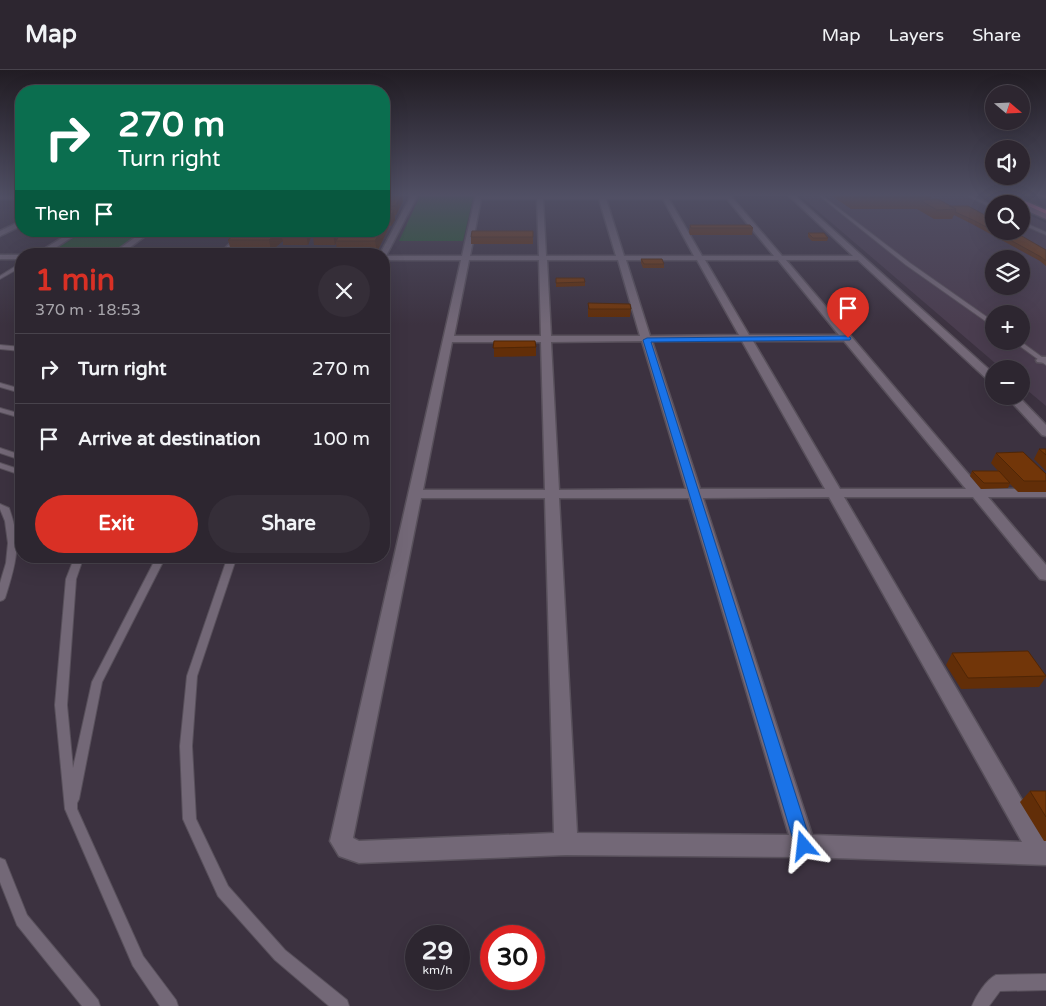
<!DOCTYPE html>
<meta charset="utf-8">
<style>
:root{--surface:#2d2630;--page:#352e38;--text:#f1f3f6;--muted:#a7a5ab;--line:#48434c;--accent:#d93025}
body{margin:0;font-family:"Varela Round",sans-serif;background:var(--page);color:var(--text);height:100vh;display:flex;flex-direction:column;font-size:19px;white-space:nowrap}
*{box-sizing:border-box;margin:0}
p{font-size:16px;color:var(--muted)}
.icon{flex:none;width:28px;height:28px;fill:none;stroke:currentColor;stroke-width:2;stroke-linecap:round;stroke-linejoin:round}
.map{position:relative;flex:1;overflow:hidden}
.details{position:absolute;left:15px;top:178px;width:375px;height:315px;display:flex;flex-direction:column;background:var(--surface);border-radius:20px;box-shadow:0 5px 20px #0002,0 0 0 1px var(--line)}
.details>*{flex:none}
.guide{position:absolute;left:15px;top:15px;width:375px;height:152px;border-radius:20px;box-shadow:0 5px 20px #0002,0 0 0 1px var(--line);background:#0b6e4f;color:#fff;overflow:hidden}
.needle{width:32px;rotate:109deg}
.tools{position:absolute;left:985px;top:15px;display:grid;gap:10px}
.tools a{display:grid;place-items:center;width:45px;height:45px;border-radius:50%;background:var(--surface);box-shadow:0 5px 20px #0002,0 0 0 1px var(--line);font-size:25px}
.speed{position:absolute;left:405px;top:855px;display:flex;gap:10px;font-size:25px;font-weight:700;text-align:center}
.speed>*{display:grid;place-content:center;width:65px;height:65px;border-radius:50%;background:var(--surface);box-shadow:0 5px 20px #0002,0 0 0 1px var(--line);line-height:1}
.speed small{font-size:12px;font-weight:400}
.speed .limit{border:8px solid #d22;background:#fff;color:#111}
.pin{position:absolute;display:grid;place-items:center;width:42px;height:42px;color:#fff;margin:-51px -21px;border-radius:50% 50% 50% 0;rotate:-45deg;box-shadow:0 0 5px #0007}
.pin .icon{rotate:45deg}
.me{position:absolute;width:55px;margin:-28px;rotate:343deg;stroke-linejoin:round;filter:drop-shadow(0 0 4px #0008)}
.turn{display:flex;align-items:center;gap:18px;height:105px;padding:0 20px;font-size:22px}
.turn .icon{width:65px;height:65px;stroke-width:2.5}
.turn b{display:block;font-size:35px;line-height:42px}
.then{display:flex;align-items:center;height:48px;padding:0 20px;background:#0003;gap:10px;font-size:19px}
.round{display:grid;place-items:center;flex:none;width:52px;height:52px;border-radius:26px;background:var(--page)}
.headline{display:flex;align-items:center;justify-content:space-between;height:85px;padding:0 20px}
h1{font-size:30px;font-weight:700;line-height:38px;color:var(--accent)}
.button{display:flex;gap:10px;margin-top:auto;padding:10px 20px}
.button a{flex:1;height:58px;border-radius:30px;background:var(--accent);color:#fff;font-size:20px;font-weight:700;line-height:58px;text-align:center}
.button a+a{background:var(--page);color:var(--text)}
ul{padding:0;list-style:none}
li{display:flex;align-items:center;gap:15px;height:70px;padding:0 20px;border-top:1px solid var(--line)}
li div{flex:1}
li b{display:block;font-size:19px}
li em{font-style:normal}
header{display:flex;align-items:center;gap:30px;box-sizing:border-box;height:70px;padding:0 25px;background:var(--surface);border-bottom:1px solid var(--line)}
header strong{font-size:24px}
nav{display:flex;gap:28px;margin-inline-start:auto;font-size:18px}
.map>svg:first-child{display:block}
.built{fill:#4a3d4f;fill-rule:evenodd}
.green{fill:#225a2c}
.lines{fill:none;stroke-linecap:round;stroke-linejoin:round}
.lane-casing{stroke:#58505b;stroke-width:2}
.street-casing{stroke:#58505b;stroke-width:3}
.secondary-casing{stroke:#58505b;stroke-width:3}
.highway-casing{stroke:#58505b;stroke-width:3}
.lane{fill:#736877;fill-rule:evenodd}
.street{fill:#736877;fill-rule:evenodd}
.secondary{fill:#996c86;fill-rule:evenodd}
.highway{fill:#f375a8;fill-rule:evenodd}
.wall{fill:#622e08}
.shaded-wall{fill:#502606}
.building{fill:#723609;stroke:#502606}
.route{fill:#1a73e8;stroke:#114b97}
</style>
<header>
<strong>Map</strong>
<nav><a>Map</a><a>Layers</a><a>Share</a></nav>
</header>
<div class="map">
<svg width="1046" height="936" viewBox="0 0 1046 936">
<rect width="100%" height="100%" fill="#3c3240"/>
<!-- built -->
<path class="built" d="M798 124H985L1007 134H994V161H1021V141L1046 153V336L1021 315V299H1002ZM994 189H1021V216H994ZM994 244H1021V271H994Z"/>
<!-- green -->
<path class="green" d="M421 124H474L463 171H399Z
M85 161H146L114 183H49Z"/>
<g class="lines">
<!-- lane casing -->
<g class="lane-casing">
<path id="lane" d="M817 124H820L910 193 994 252V257L906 195Z
M963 124H967L994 136V139Z
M1021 151 1046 162V165L1021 154Z
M19 194H21V197L0 209V206Z
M1013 271H1020L1046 290V295Z
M0 275 21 277V281L0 279Z
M0 313 21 319V323L0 317Z
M0 338 21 344V348L0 342Z
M0 378 21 385V390L0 383Z
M0 393 21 400V405L0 398Z
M0 434 9 438C22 474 16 493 5 528L3 530 0 531V513L6 493 8 473 5 451 0 439Z
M75 486H84L76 509 67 635 73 698 92 612 157 486H166L102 612 79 729 77 733V739L143 886 176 930 178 936H160L133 896 65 739 55 635 66 509Z
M228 486H237L197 606 192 676 196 749 228 816 285 880 347 930 349 936H329L275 890 218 826 183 749 180 676 187 606Z
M0 788 5 790 27 845 98 930 100 936H82L17 855 0 812Z
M1046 904V920L1000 921 989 936H972C976 926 986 910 996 905Z"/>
</g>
<!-- street casing -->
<g class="street-casing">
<path id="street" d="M412 124H418L386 186H462L476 124H729L782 186H853L787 124H793L994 304V313L990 312 858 190H786L981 419H1046V427H988L1046 495V510L1040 509 973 427H844L1046 771V795L804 787 566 785 359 793 339 786 330 771 461 190H384V184H380ZM481 129H537L539 186H470ZM543 129H599L616 186H546ZM606 129H663L694 186H624ZM669 129H727L774 186H702ZM469 190H539L541 266H454ZM547 190H618L640 266H551ZM626 190H697L739 265 650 266ZM705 190H778L839 265H749ZM642 271 686 419 559 420 551 272ZM652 271H742L825 419H700ZM753 271H844L966 419H840ZM452 272H541L545 420H423ZM829 427 1022 772 812 765 703 428ZM421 428H545L554 763 359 771 353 768ZM559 428H689L789 765 577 763Z
M0 125H21V129H0Z
M21 151V156L0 166V161Z
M73 161H81L46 184H36Z
M144 161H152L121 184H112Z
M243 161H250L228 184H219Z
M0 185H21V189H0Z
M1041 287H1046V293L1037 292 1036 290Z
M1006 326H1018L1046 355V366L1042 365Z"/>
</g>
<!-- secondary casing -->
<g class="secondary-casing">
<path id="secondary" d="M992 124C1009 122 1031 137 1046 144V149L1021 138V134H1012Z"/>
</g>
<!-- highway casing -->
<g class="highway-casing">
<path id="highway" d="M1002 124H1009L1046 140V144Z
M1037 124H1046V128Z"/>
</g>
<!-- lane -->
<use href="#lane" class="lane"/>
<!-- street -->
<use href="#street" class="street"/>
<!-- secondary -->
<use href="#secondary" class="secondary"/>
<!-- highway -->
<use href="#highway" class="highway"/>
</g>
<!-- wall -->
<path class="wall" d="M829 124H925L931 127 930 130 949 136 1046 180V196L1040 191 972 154 954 145 952 149H934L917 139H851Z
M387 127 403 131 396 145H395V150L391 156H388L389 157 377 182 337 181 336 173 335 175H314L313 167H311L308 175H283V171L271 181H231L228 170 239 161H338V164L384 161V129H387Z
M690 155 753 158 752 165H690L689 162Z
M533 161V174H471V167Z
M808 163 828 168 827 171H812L808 167Z
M641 189 664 194V198H643L641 193Z
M556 208 585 212V216L556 217Z
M588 233 631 239 630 247H588Z
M494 271 536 277V286L494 287Z
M1039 379H1046V401L1034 389Z
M996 383 1046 404V422H1018L1010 414 1008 418 981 419 970 406 972 401H998L991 393Z
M952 583 1046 605V607L1039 617 961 619 946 595Z
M1030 721H1046V771H1044L1020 732Z"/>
<!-- shaded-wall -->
<path class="shaded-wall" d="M402 124 403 131 396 145 395 136Z
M394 140 395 150 391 156 390 146Z
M387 147 389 157 377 182 375 171 380 161H384V155Z
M270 161H286L281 165 283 171 271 181 269 170Z
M307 161H310L311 167 308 175 306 164Z
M335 161H338V166H336L337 171H336V173L335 175 333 164Z"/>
<!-- building -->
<path class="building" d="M384 124H402L395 136H384V129H387L388 127 384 126Z
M849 124H925L931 127H855Z
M938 129 956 139 937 140 920 130Z
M949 136H968L994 150V161L973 150 955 142 956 139Z
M384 139 394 140 390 146H384Z
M384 147H387L384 155Z
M690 155H750L753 158H691Z
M252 161H280L269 170H228L237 162Z
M285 161H307L306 164 281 165Z
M315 161H335L333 164H312Z
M340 161H380L375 171H336L339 166H336Z
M472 161H533V167H471Z
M994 161H1013L1046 180V191L1041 187Z
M808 163H824L828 168H813Z
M641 189H662L664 194H644Z
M556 208H584L585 212 556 213Z
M588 233 630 234 631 239H589Z
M494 271H535L536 277 493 278Z
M1039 379H1046V385Z
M1023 382 1046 404V411H1024L996 383Z
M972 401H999L1010 413H984Z
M1028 581 1046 606 968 608 952 583Z
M1030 721H1046V747Z"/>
<!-- sky -->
<linearGradient id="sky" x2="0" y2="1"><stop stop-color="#211c23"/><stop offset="0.49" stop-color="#504f64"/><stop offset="1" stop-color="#504f64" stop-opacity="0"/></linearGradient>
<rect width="1046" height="255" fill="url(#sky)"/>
<!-- route -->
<path class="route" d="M848 266 851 268 850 270 651 272 812 776 810 782 804 784 797 782 795 776 643 270 647 268Z"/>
</svg>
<div class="tools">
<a><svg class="needle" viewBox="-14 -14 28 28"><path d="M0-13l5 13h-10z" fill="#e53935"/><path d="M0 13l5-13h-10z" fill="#a7a5ab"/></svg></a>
<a><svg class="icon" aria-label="sound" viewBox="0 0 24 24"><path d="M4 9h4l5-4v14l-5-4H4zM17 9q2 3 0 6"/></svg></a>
<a><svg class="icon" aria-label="search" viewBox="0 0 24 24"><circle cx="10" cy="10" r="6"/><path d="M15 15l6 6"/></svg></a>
<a><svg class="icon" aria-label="layers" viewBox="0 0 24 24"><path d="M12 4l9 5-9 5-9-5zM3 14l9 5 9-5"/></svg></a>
<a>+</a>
<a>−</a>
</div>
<div class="speed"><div>29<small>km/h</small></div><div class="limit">30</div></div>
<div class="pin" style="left:848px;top:268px;background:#d93025"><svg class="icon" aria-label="arrive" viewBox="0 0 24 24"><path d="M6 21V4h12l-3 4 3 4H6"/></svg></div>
<svg class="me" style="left:804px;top:776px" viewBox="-20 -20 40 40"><path d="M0-17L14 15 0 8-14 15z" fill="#1a73e8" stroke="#fff" stroke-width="4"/></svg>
<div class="guide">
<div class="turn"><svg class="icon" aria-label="right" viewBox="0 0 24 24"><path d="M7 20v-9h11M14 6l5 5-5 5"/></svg><div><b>270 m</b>Turn right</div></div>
<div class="then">Then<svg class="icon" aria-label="arrive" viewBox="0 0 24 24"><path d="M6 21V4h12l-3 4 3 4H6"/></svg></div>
</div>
<section class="details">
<div class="headline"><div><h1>1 min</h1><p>370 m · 18:53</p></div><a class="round"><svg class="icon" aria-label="close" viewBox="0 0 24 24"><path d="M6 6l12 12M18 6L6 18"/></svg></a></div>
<ul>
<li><svg class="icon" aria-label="right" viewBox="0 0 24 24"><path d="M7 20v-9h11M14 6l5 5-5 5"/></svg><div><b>Turn right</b></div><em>270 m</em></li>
<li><svg class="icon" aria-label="arrive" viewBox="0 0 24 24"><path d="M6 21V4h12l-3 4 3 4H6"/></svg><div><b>Arrive at destination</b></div><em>100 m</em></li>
</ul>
<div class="button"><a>Exit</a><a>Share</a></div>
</section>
</div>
